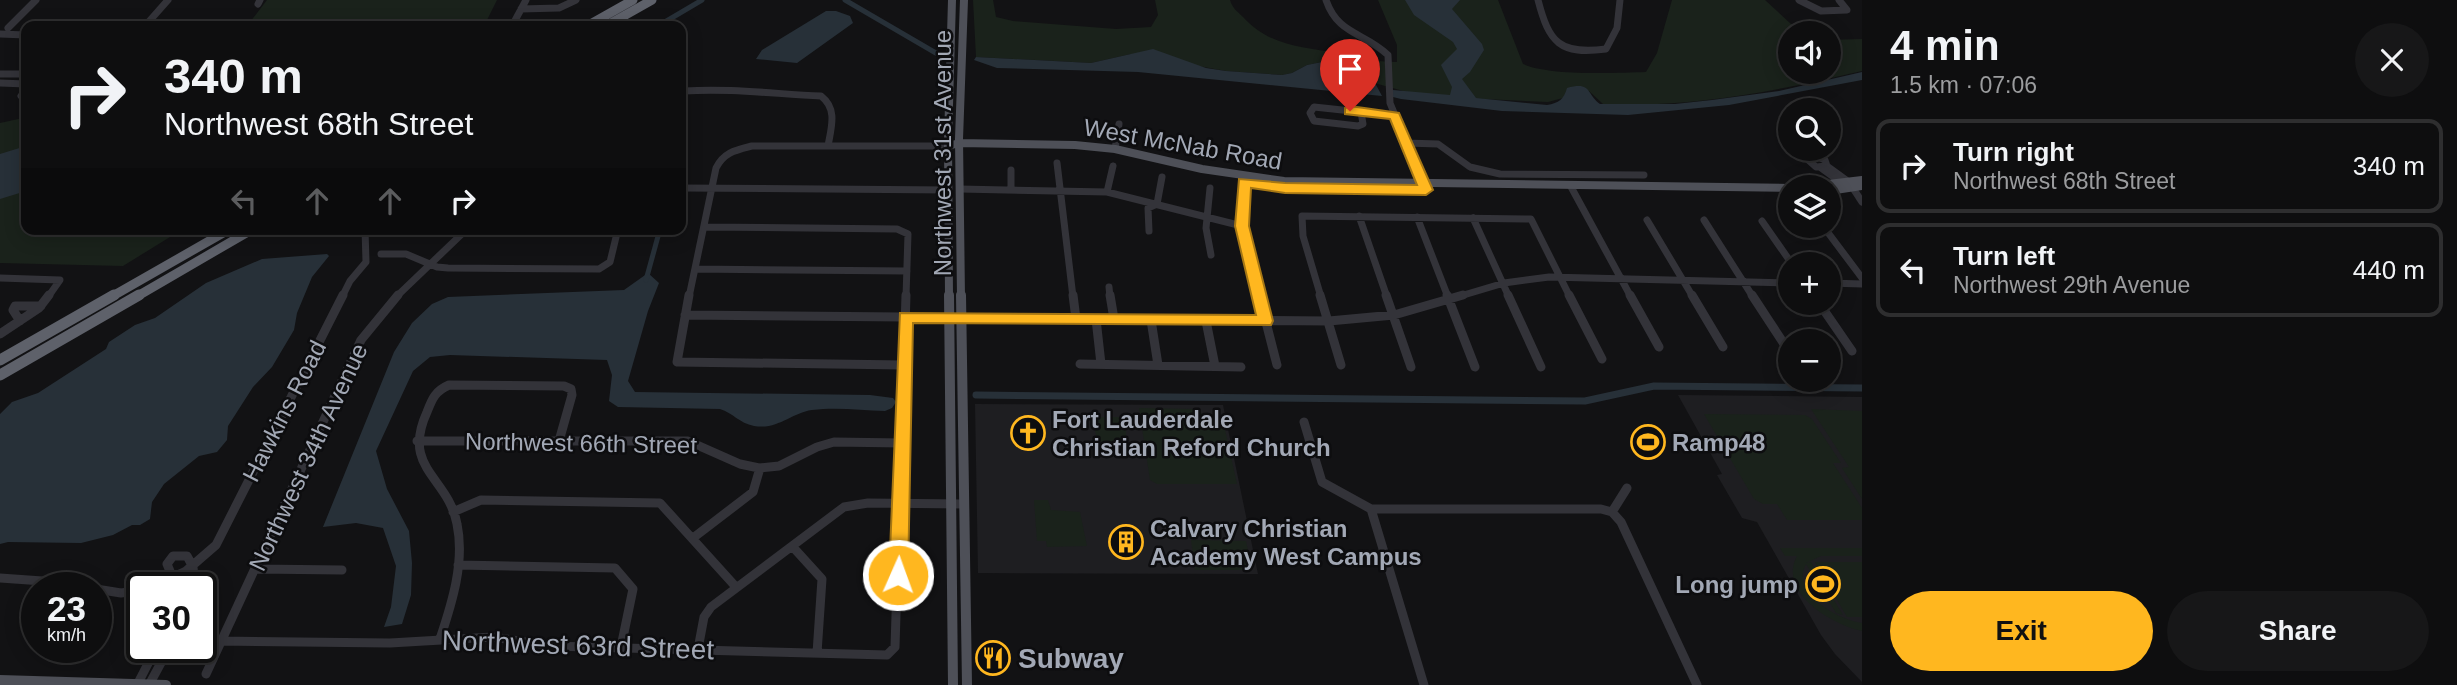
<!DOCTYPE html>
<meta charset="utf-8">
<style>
:root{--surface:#0e0e0f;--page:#171718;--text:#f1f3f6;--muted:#9b9c9e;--line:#2e2e2f;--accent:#ffb71f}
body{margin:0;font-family:Helvetica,sans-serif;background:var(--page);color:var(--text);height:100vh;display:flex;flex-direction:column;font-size:26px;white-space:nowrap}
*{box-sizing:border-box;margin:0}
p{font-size:23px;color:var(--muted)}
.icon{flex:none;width:38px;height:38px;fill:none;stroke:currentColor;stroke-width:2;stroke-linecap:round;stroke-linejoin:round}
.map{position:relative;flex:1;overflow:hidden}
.sheet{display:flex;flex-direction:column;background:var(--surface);width:595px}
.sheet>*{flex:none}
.hud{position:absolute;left:21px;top:21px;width:665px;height:214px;border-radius:14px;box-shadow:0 4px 18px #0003,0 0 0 2px var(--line);background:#0e0e0f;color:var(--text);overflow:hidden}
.controls{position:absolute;left:1778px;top:21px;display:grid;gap:14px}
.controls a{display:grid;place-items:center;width:63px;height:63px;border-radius:50%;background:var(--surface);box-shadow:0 4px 18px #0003,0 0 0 2px var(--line);font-size:35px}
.speed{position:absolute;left:21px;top:572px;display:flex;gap:14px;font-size:35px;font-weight:700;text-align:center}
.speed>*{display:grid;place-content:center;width:91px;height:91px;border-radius:50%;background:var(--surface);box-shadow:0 4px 18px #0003,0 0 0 2px var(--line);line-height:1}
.speed small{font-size:18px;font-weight:400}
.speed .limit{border:4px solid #111;border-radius:10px;background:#fff;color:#111}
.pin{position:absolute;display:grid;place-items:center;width:60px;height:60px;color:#fff;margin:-72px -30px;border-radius:50% 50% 50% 0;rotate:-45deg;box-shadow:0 0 7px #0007}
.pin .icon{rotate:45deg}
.me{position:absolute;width:77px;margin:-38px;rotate:2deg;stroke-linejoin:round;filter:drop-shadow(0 0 5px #0008)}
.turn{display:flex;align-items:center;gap:24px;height:147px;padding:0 28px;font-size:32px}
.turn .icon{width:91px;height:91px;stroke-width:2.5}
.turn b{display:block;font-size:49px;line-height:60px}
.lanes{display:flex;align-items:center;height:66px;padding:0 28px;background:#0003;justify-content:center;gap:35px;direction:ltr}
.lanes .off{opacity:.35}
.round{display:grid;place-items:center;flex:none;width:74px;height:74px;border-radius:37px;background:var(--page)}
.head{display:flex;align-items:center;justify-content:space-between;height:119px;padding:0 28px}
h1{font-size:42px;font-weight:700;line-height:52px}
.button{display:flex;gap:14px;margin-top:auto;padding:14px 28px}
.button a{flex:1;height:80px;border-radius:42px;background:var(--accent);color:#111;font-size:28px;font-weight:700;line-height:80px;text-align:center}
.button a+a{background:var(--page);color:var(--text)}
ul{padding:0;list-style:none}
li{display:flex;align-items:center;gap:21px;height:94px;margin:0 14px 10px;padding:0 14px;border:4px solid var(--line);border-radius:14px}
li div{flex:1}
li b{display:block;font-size:26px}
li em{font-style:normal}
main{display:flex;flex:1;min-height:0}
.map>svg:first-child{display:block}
.built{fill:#1e1e21}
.green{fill:#1a221b}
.water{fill:#273038}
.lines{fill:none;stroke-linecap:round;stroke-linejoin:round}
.canal-far1{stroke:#273038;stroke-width:5}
.canal{stroke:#273038;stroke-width:7}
.minor-far1{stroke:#333339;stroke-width:7}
.minor{stroke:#333339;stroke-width:9}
.major-far1{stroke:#4e5058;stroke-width:8}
.major{stroke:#4e5058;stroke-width:10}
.highway-far1{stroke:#5e616a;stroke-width:9}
.highway{stroke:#5e616a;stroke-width:11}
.route{fill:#ffb71f;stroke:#a67714;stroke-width:2}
.labels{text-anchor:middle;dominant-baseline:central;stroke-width:5;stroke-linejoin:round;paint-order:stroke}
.street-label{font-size:24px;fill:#a2a8b5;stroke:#0d0d0f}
.poi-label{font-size:24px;font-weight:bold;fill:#a2a8b5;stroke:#0d0d0f;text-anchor:start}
.near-street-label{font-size:28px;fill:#a2a8b5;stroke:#0d0d0f}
.near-poi-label{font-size:28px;font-weight:bold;fill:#a2a8b5;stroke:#0d0d0f;text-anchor:start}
</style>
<main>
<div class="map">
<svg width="1862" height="685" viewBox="0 0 1862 685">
<rect width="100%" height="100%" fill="#121214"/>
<!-- built -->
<path class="built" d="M1678 395 1862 397V682L1835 654 1821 635 1757 522 1742 518 1717 475 1722 474Z
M975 404 1223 405 1258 574 978 573Z"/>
<!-- green -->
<path class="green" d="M267 0H497L484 26H247Z
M973 0H993L996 17 1013 21 1116 29 1151 27 1158 15 1155 0H1230C1232 8 1238 12 1243 17 1269 46 1302 47 1338 53 1358 57 1376 62 1397 62V45L1378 0H1498L1523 64C1550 76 1615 73 1646 72L1657 53 1672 0H1765L1791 24 1806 33H1790V72H1829V40L1862 39V71C1777 91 1690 108 1603 104L1589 91 1548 102 1441 97 1407 92 1367 81 1327 61 1307 65 1292 73 1282 75 1226 71 1131 54 1091 63 976 57Z
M26 115V229H183L123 266 0 263V123L23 118Z
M1139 408 1193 409 1224 425 1237 484H1157L1150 480Z
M1811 409 1862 411V499L1842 468 1849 467Z
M1704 414 1805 415 1812 419 1841 463H1833L1862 508V520H1787L1777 504H1763L1754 499Z
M1100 417H1121L1126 421V438L1114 445 1098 441 1093 424Z
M1034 500H1048L1051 510 1080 512 1087 546 1047 547 1046 541H1037Z
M1191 540 1246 541 1252 570H1195Z
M1780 548H1862V556H1821L1806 563 1811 562 1843 615 1836 613 1806 564C1790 593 1838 620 1862 623V631C1833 625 1777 593 1797 556H1785Z
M1815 562H1862V617H1847Z"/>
<!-- water -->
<path class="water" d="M1405 0H1460L1452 9 1482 44 1484 50 1470 72 1462 79 1476 98 1547 105C1559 103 1564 99 1567 88 1592 81 1586 94 1600 104H1675L1712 100 1779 91 1862 72V80L1729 105 1628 115 1502 111 1401 99 1393 97V90L1450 95 1452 87 1441 65 1457 49 1453 42 1414 15Z
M826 11H836L850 16 853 23 797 63 756 59 762 50Z
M1153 49 1206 68 1226 71 1282 75 1292 73 1307 65 1327 61 1367 81H1374L1382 96 1138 72 997 68 974 60 976 57 1091 63Z
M26 146V191L0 199V154Z
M327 254 329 256 312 277 297 313 294 330 272 367 253 387 228 426 227 440 217 452 199 456 164 484 152 502 150 519 140 525H132L113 535 81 543 8 542 0 544V414L12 402 38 393 106 349 109 342 135 325 155 318 206 283 262 259Z
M648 273 659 283 648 311 628 381 635 392 870 395 893 398 896 402 892 408 885 411C861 410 835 407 812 410 791 413 778 430 754 426 739 423 733 413 720 409L618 407 609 401 612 375 607 360 450 355 430 357 413 371 376 451 387 489 409 531 412 563 411 595 402 624 384 627 391 607 396 566 383 528 356 523 323 527 394 352 412 323 432 304 448 297 624 290Z"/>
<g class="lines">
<!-- canal-far1 -->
<path class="canal-far1" d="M845 0 941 56
M658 26 702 0
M646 280 660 229"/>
<!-- canal -->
<path class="canal" d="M976 395 1585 401 1654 386 1862 388"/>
<!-- minor-far1 -->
<path class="minor-far1" d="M1326 0C1338 35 1364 32 1388 55L1390 103 1426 190
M1538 0C1549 43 1560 55 1606 49L1617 28 1620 0
M1799 0 1821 11 1847 10 1839 0
M258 4 260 0
M521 9 559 8 576 0
M145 26 168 0
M512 26 526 0
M8 28 36 0
M0 34 26 35
M0 74H26
M0 83 26 84
M684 91C730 88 775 94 821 96 838 109 831 128 828 146
M21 96 26 90
M1314 107 1361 112 1363 124 1358 126 1314 121 1310 113Z
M1361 112 1395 116
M1406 143 1438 144 1470 167 1500 174 1644 175
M1115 149 1119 124
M1816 156 1825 160 1827 166 1816 167 1807 159Z
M1057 163 1073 297
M1827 166 1849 182 1862 202
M1821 168 1843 184
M1011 170V190
M1245 177 1242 226 1260 297
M1570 185 1631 297
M681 188 949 190
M1210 188 1206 228 1211 255
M960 189 1107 192 1242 226
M1107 192 1113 166
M1359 216 1387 297
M1417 217 1448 297
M1473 218 1509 297
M1647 220 1693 297
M1704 220 1753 297
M1762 221 1792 264
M1823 226 1862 278
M704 227 897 229 908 234 906 297
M1149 231 1148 208 1157 204 1162 177
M301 233 319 229
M381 254H406L437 267 448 268 599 269 610 262 618 229
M695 269 907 271
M0 278 60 280 48 297
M1829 283 1862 284
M1109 287 1110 297
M342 297 350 281 366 262 365 229
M396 297 467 229
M689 297 716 168C724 152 736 150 752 146H948
M1321 297 1303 236 1302 216 1531 219 1570 297
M1457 297 1504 283 1549 277 1790 283"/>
<!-- minor -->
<path class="minor" d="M689 295 677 362 904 365
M1073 295 1076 319
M1110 295 1114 319
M1259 295 1277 365
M1320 295 1341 365
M1386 295 1411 367
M1447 295 1475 367
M1508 295 1541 367
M1569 295 1602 359
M1630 295 1659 347
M1692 295 1723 347
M1752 295 1788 350
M1819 303 1852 351
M685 315 1329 321 1394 315 1463 295
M1096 319 1101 364
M1151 320 1158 365
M20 321 13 310 15 306H41
M1206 321 1215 366
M0 334 39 308 49 295
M1080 364 1241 367
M1304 422 1322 482 1371 509 1424 685
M417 441H688L740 464 759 468 779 466 817 447 834 442 902 443
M1371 509H1601L1612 512 1621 522 1697 685
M453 512 481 500 660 503 736 587
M1612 512 1627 488
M693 538 753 492 760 468
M792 546 822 579 817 653
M458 565 615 568 633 589 621 647
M257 569 342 570
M0 578 85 584 94 588
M149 588 186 571 216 545 343 295
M177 588 167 564 173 556H187L193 567 195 588
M96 589 121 593 142 590
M440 639C452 603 465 562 457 524 448 476 401 469 427 412 432 399 435 391 449 385L564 386 571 389 572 395 559 441
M221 641 390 643 493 637 551 646 887 655 895 647 906 295
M698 649 704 617 711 607 844 507 868 503 964 504
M206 674 361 340 398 295
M137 685 156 648
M149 685 169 648"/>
<!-- major-far1 -->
<path class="major-far1" d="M948 146 959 143 1075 145 1115 149 1202 169 1284 181 1790 188
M1803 187 1862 180
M1829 191 1862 186
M949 297 948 140 952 0
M961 297 959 139 964 0"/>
<!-- major -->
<path class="major" d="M949 295 953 685
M961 295 967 685
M0 680 166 685"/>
<!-- highway-far1 -->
<path class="highway-far1" d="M587 26 633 0
M606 26 652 0
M111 297 230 229
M136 297 253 229"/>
<!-- highway -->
<path class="highway" d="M0 360 114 295
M0 375 139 295"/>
</g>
<!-- route -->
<path class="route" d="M1350 106 1399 113 1433 190 1426 195 1285 193 1251 188 1249 226 1273 321 1271 325 913 323 908 575 905 581 898 584 891 581 889 575 900 313 1256 315 1235 226 1239 179 1285 183 1417 185 1390 119 1345 114V108Z"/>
<!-- icons -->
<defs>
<g id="church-ring" transform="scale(1.75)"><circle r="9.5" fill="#0d0d0f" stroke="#ffb71f" stroke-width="1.5"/><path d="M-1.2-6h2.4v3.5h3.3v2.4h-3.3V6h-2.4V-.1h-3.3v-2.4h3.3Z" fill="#ffb71f"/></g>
<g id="stadium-ring" transform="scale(1.75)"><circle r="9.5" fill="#0d0d0f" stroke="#ffb71f" stroke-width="1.5"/><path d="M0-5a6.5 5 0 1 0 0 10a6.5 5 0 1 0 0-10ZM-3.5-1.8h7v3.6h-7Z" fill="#ffb71f"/></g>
<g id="building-ring" transform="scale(1.75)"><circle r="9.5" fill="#0d0d0f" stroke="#ffb71f" stroke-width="1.5"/><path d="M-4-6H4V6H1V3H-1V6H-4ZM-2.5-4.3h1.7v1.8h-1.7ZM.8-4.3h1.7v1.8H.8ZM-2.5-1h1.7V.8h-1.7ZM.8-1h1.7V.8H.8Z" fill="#ffb71f"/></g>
<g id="restaurant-ring" transform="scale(1.75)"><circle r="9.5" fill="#0d0d0f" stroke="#ffb71f" stroke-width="1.5"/><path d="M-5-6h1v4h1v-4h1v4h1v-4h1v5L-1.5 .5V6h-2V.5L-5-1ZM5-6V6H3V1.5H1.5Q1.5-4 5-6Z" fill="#ffb71f"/></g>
</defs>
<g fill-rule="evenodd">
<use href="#church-ring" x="1028" y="433"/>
<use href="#stadium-ring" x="1648" y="442"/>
<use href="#building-ring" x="1126" y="542"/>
<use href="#stadium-ring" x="1823" y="584"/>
<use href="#restaurant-ring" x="993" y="658"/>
</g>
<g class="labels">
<!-- street labels -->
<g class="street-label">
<text transform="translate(1183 144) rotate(10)">West McNab Road</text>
<text transform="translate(942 153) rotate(-90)">Northwest 31st Avenue</text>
<text transform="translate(284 411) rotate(-63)">Hawkins Road</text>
<text transform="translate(581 443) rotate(1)">Northwest 66th Street</text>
<text transform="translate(308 457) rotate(-65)">Northwest 34th Avenue</text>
</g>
<!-- poi labels -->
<g class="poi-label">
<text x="1052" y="419">Fort Lauderdale<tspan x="1052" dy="28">Christian Reford Church</tspan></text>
<text x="1672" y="442">Ramp48</text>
<text x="1150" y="528">Calvary Christian<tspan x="1150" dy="28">Academy West Campus</tspan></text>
<text x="1798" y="584" text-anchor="end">Long jump</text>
</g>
<!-- near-street labels -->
<g class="near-street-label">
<text transform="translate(578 645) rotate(2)">Northwest 63rd Street</text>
</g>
<!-- near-poi labels -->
<g class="near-poi-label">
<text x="1018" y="658">Subway</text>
</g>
</g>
</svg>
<div class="controls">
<a><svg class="icon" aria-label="sound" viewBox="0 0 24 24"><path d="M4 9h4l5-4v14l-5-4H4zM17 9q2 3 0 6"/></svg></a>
<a><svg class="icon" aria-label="search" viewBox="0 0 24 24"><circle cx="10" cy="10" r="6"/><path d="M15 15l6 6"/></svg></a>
<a><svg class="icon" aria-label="layers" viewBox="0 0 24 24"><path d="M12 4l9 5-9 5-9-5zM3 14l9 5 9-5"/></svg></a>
<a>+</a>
<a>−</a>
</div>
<div class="speed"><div>23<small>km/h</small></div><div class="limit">30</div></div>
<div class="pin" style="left:1350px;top:111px;background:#d93025"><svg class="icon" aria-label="arrive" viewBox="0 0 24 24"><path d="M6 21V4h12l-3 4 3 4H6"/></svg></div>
<svg class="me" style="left:898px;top:575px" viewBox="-20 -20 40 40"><circle r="17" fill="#ffb71f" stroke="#fff" stroke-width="3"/><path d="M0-11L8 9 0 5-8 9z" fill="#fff"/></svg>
<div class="hud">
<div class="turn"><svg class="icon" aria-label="right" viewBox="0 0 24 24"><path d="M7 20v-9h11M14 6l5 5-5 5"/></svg><div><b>340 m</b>Northwest 68th Street</div></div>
<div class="lanes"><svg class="icon off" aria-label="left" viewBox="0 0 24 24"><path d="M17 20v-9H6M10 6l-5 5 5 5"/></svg><svg class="icon off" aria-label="ahead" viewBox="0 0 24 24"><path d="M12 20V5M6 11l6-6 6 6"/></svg><svg class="icon off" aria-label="ahead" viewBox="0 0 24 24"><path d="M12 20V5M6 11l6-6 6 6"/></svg><svg class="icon" aria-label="right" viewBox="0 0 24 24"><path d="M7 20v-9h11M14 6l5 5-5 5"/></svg></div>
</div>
</div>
<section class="sheet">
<div class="head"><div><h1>4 min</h1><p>1.5 km · 07:06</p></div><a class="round"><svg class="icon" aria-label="close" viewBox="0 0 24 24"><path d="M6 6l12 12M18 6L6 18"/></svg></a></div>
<ul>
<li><svg class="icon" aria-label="right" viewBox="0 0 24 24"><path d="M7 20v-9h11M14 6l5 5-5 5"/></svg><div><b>Turn right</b><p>Northwest 68th Street</p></div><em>340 m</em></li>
<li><svg class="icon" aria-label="left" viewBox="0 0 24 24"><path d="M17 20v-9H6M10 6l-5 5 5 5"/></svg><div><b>Turn left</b><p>Northwest 29th Avenue</p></div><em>440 m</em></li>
</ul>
<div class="button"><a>Exit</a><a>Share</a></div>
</section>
</main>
